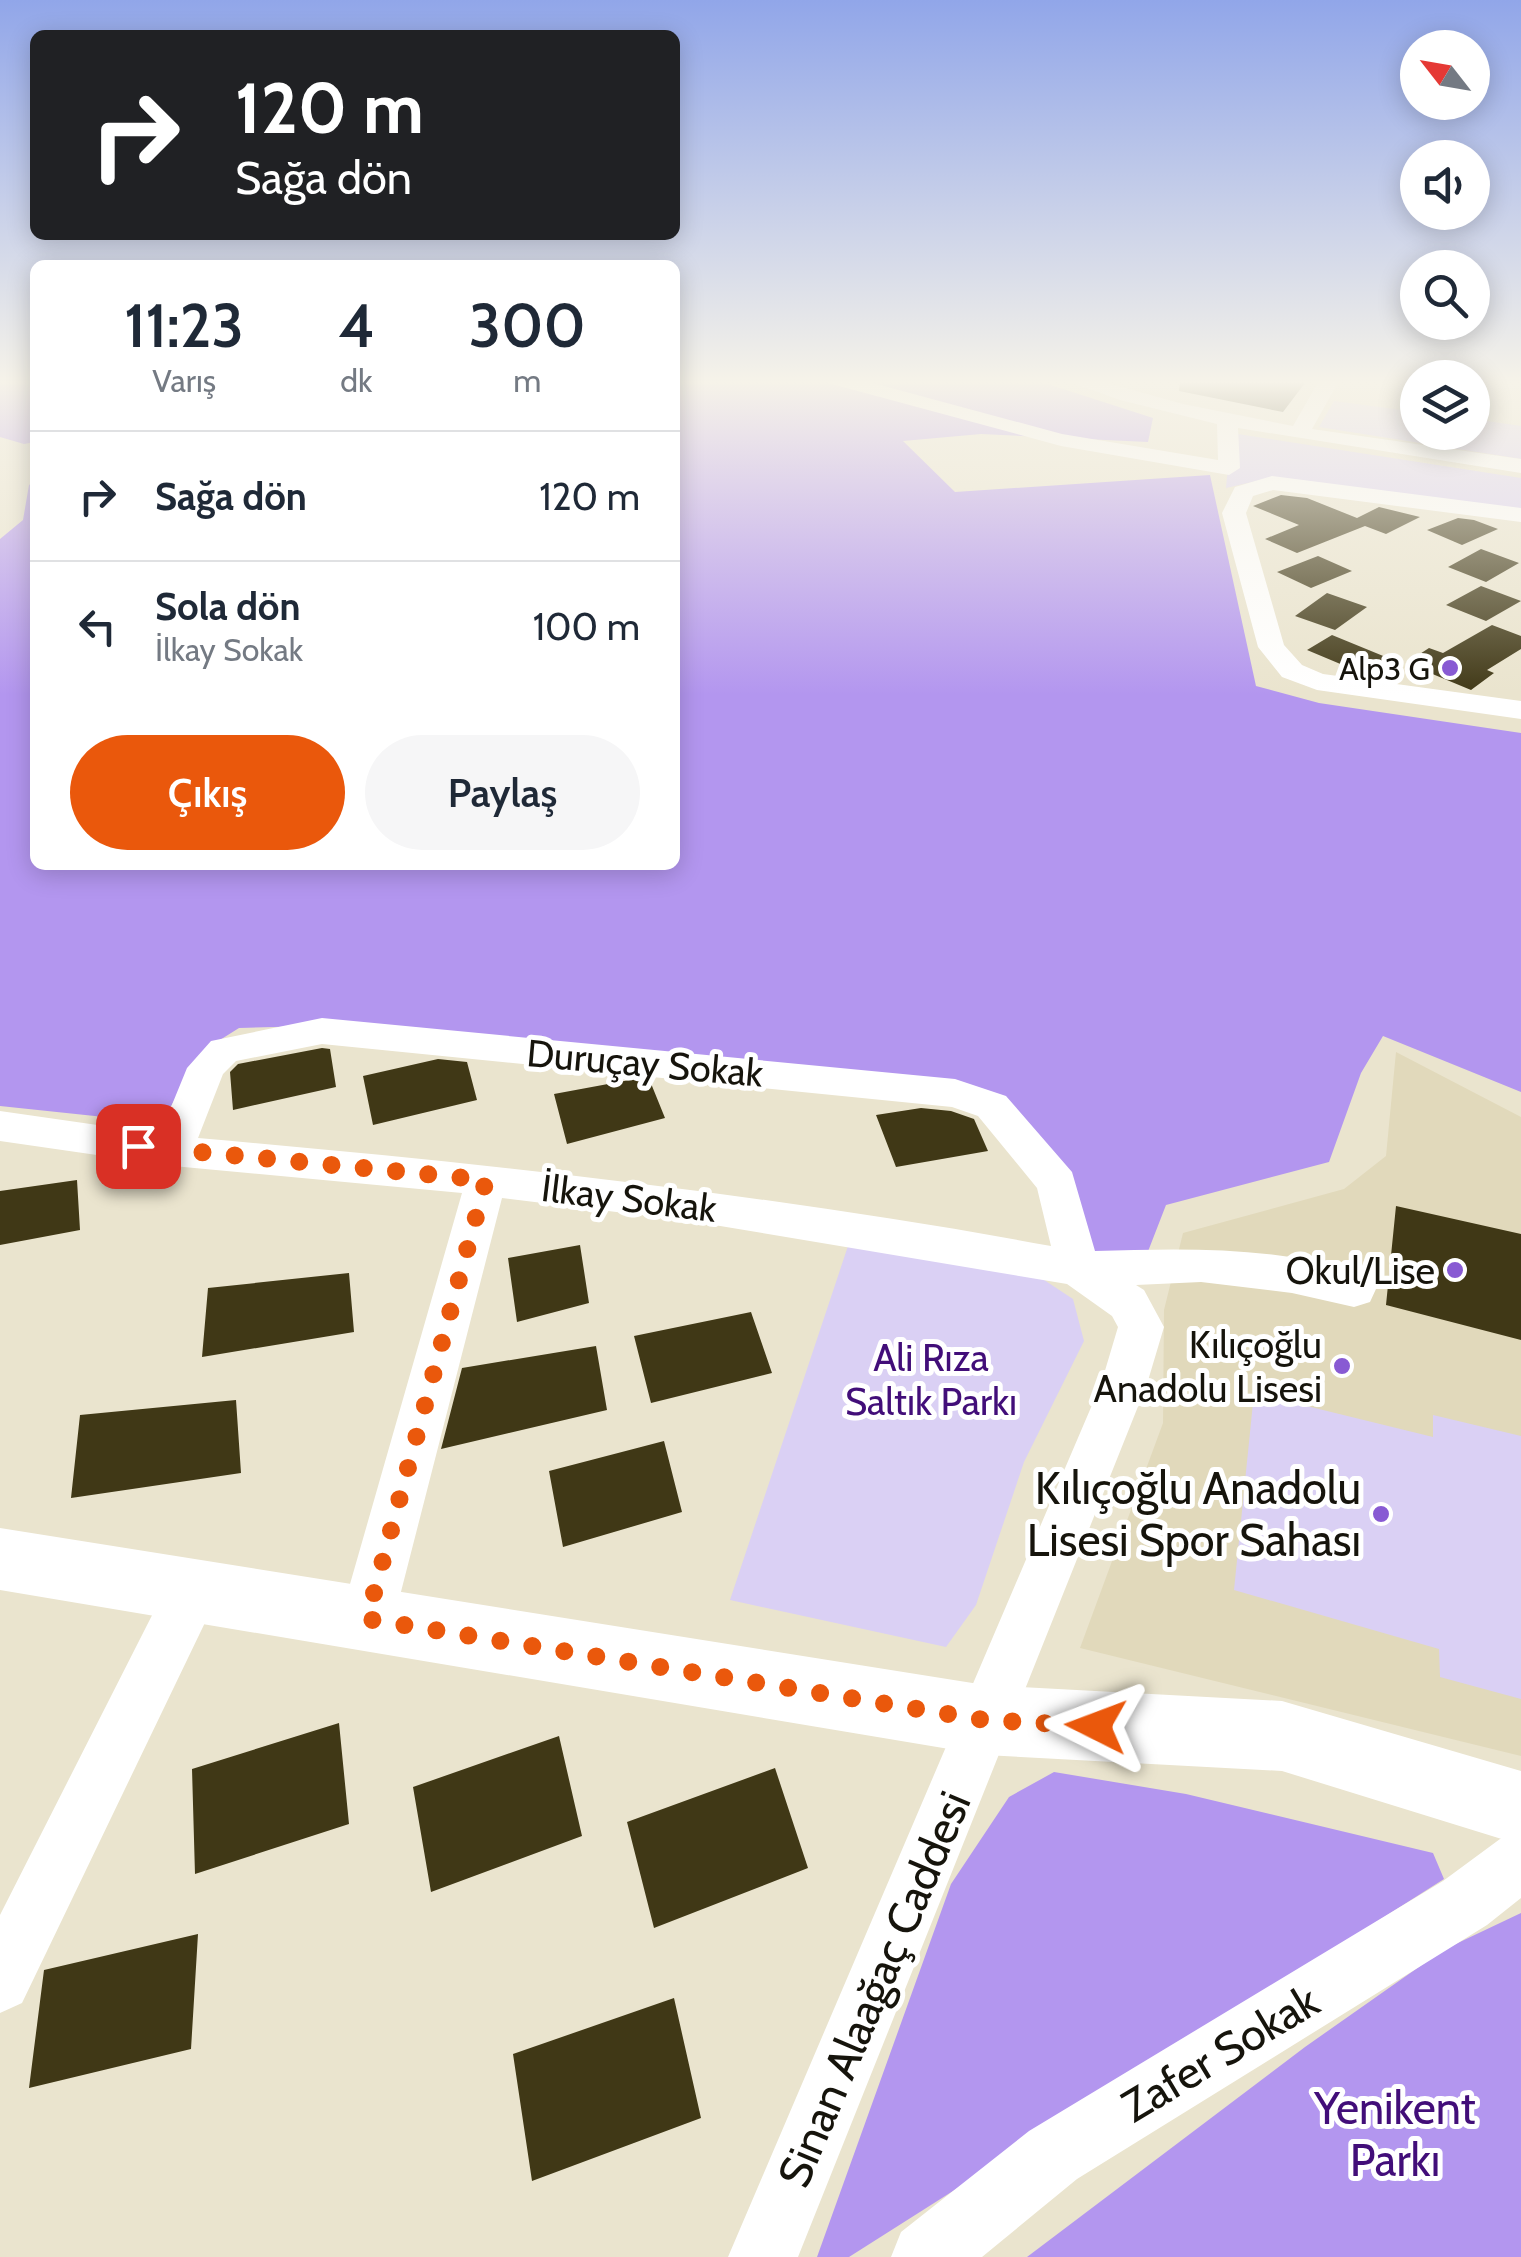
<!DOCTYPE html>
<html lang="tr">
<meta charset="utf-8">
<style>
:root{--surface:#fff;--page:#f6f6f7;--text:#1f2937;--muted:#747a83;--line:#e0e1e3;--accent:#ea580c}
body{margin:0;font-family:Cabin,sans-serif;background:var(--page);color:var(--text);height:100vh;display:flex;flex-direction:column;font-size:38px;white-space:nowrap}
*{box-sizing:border-box;margin:0}
p{font-size:32px;color:var(--muted)}
.icon{flex:none;width:55px;height:55px;fill:none;stroke:currentColor;stroke-width:2;stroke-linecap:round;stroke-linejoin:round}
.map{position:relative;flex:1;overflow:hidden}
.sheet{position:absolute;left:30px;top:260px;width:650px;height:610px;display:flex;flex-direction:column;background:var(--surface);border-radius:15px;box-shadow:0 5px 25px #0003}
.sheet>*{flex:none}
.hud{position:absolute;left:30px;top:30px;width:650px;height:210px;border-radius:15px;box-shadow:0 5px 25px #0003;background:#202124;color:#fff;overflow:hidden}
.needle{width:65px;rotate:301deg}
.controls{position:absolute;left:1400px;top:30px;display:grid;gap:20px}
.controls a{display:grid;place-items:center;width:90px;height:90px;border-radius:50%;background:var(--surface);box-shadow:0 5px 25px #0003;font-size:50px}
.pin{position:absolute;display:grid;place-items:center;width:85px;height:85px;color:#fff;margin:-42px;border-radius:20px;box-shadow:0 5px 15px #0006}
.me{position:absolute;width:110px;margin:-55px;rotate:273deg;stroke-linejoin:round;filter:drop-shadow(0 0 8px #0008)}
.turn{display:flex;align-items:center;gap:35px;height:210px;padding:0 40px;font-size:45px}
.turn .icon{width:130px;height:130px;stroke-width:2.5}
.turn b{display:block;font-size:70px;line-height:85px}
.eta{display:flex;justify-content:space-evenly;align-items:center;height:170px;text-align:center}
.eta b{font-size:60px;font-weight:600;line-height:70px}
.action{display:flex;gap:20px;margin-top:auto;padding:20px 40px}
.action a{flex:1;height:115px;border-radius:60px;background:var(--accent);color:#fff;font-size:40px;font-weight:600;line-height:115px;text-align:center}
.action a+a{background:var(--page);color:var(--text)}
ul{padding:0;list-style:none}
li{display:flex;align-items:center;gap:30px;height:130px;padding:0 40px;border-top:2px solid var(--line)}
li div{flex:1}
li b{display:block;font-size:38px}
li em{font-style:normal}
.map>svg:first-child{display:block}
.built{fill:#e1d9bb}
.green{fill:#dad0f4}
.forest{fill:#b396ef}
.building{fill:#403816}
.lines{fill:none;stroke-linecap:round;stroke-linejoin:round}
.minor{fill:#fff;fill-rule:evenodd}
.major{fill:#fff;fill-rule:evenodd}
.route{stroke:#ea580c;stroke-width:18;stroke-dasharray:0 32.4}
.poi-dot{fill:#885ad3;stroke:#fff;stroke-width:4}
.labels{text-anchor:middle;dominant-baseline:central;stroke-width:10;stroke-linejoin:round;paint-order:stroke}
.far-poi-label{font-size:32px;fill:#16140c;stroke:#fff;text-anchor:end}
.street-label{font-size:38px;fill:#16140c;stroke:#fff}
.poi-label{font-size:38px;fill:#16140c;stroke:#fff;text-anchor:end}
.park-label{font-size:38px;fill:#420e79;stroke:#fff}
.near-poi-label{font-size:45px;fill:#16140c;stroke:#fff;text-anchor:end}
.near-street-label{font-size:45px;fill:#16140c;stroke:#fff}
.near-park-label{font-size:45px;fill:#420e79;stroke:#fff}
</style>
<div class="map">
<svg width="1521" height="2257" viewBox="0 0 1521 2257">
<rect width="100%" height="100%" fill="#eae4ce"/>
<!-- built -->
<path class="built" d="M1396 1052 1521 1117V1756L1080 1648 1163 1423 1164 1310 1183 1233 1344 1189 1386 1156Z"/>
<!-- green -->
<path class="green" d="M1334 401 1417 412 1418 432H1472L1473 419 1521 426V459L1319 427Z
M1231 433 1521 478V509L1261 480 1226 488Z
M848 1246 1032 1272 1073 1299 1084 1341 1024 1462 976 1605 946 1647 730 1600Z
M1254 1393 1433 1437V1415L1521 1436V1699L1440 1677 1439 1649 1234 1590Z"/>
<!-- forest -->
<path class="forest" d="M0 379H35V442L24 444 0 437Z
M675 379H1032L1153 418 1148 442 981 434 903 441 955 492 1210 475 1256 686 1319 703 1521 733V1092L1383 1036 1361 1073 1329 1162 1166 1205 1128 1303 1078 1269 1057 1183 991 1106 354 1025 239 1028 204 1050 161 1123 0 1106V539L23 520 29 485 35 481V865H675Z
M1054 1772 1186 1794 1433 1853 1444 1879 849 2257H817L951 1884 1009 1797Z
M1521 1913V2257H1027L1305 2047 1443 1950Z"/>
<!-- building -->
<path class="building" d="M1180 379 1276 382 1308 379 1283 412 1179 391Z
M1281 495 1307 498 1357 518 1379 507 1420 517 1386 534 1365 526 1297 553 1265 539 1299 525 1253 506Z
M1458 518 1474 520 1498 529 1462 545 1427 530Z
M1481 549 1519 563 1486 582 1448 567Z
M1318 556 1352 571 1311 588 1277 572Z
M1481 586 1521 601 1486 621 1446 605Z
M1327 593 1367 607 1335 630 1295 616Z
M1492 625 1521 636V649L1487 670 1494 673 1471 690 1406 663 1429 648 1443 653Z
M1332 635 1393 660 1369 676 1307 650Z
M322 1048 330 1049 336 1087 233 1110 230 1072 238 1064Z
M438 1059 467 1062 477 1100 373 1125 363 1076Z
M635 1079 650 1081 665 1118 567 1144 554 1094Z
M921 1108 951 1111 974 1119 988 1151 896 1167 876 1115Z
M77 1180 80 1230 0 1245V1191Z
M1396 1206 1521 1234V1340L1386 1305Z
M580 1245 589 1303 517 1322 508 1258Z
M349 1273 354 1332 202 1357 208 1288Z
M751 1312 772 1373 651 1403 634 1336Z
M596 1346 607 1410 441 1449 462 1368Z
M236 1400 241 1473 71 1498 80 1415Z
M664 1441 682 1512 563 1547 549 1471Z
M339 1723 349 1824 195 1874 192 1769Z
M559 1736 582 1836 431 1892 413 1787Z
M775 1768 808 1868 654 1928 627 1822Z
M198 1934 191 2049 29 2088 44 1970Z
M674 1998 701 2118 532 2181 513 2054Z"/>
<g class="lines">
<!-- minor -->
<path class="minor" d="M825 379H858L1062 434 1218 460 1217 424 1120 400 1062 379H1093L1183 404 1293 426 1320 379H1340L1312 429 1521 459V473L1238 428 1240 468 1229 475 1061 446 828 383Z
M1272 476 1521 508V522L1273 490 1253 496 1246 513 1284 645 1302 665 1323 674 1521 701V719L1317 690 1282 677 1258 647 1222 513 1235 487Z
M322 1018 955 1079 1006 1096 1072 1172 1095 1251C1188 1248 1281 1246 1370 1276L1376 1289 1370 1302 1354 1307 1292 1293 1201 1282 1136 1285 1144 1290 1164 1327 1147 1384 798 2257H728L1101 1384 1118 1327 1112 1316 1067 1284 690 1221 502 1198 394 1619 386 1637 367 1645 348 1637 340 1619 462 1193 173 1166 0 1141V1111L160 1134 187 1068 211 1041ZM322 1044 952 1107 978 1116 1037 1188 1051 1246C769 1194 484 1163 198 1138L223 1074 236 1061Z
M194 1563 213 1570 220 1588 213 1606 22 2003 0 2013V1915L175 1570Z
M1521 1830V1898L1487 1925 1077 2179 982 2257H891L901 2232 1029 2131 1443 1881 1500 1839Z"/>
<!-- major -->
<path class="major" d="M0 1528 985 1685 1282 1701 1521 1771V1845L1282 1771 985 1755 0 1590Z"/>
</g>
<!-- sky -->
<linearGradient id="sky" x2="0" y2="1"><stop stop-color="#91a6e9"/><stop offset="0.55" stop-color="#f6f3e9"/><stop offset="1" stop-color="#f6f3e9" stop-opacity="0"/></linearGradient>
<rect width="1521" height="695" fill="url(#sky)"/>
<g class="lines">
<!-- route -->
<path class="route" d="M138 1146 486 1180 367 1619 985 1720 1096 1726"/>
</g>
<!-- markers -->
<g class="poi-dot">
<circle cx="1450" cy="668" r="10"/>
<circle cx="1455" cy="1270" r="10"/>
<circle cx="1342" cy="1366" r="10"/>
<circle cx="1381" cy="1514" r="10"/>
</g>
<g class="labels">
<!-- far-poi labels -->
<g class="far-poi-label">
<text x="1430" y="668">Alp3 G</text>
</g>
<!-- street labels -->
<g class="street-label">
<text transform="translate(645 1063) rotate(5)">Duruçay Sokak</text>
<text transform="translate(629 1198) rotate(7)">İlkay Sokak</text>
</g>
<!-- poi labels -->
<g class="poi-label">
<text x="1435" y="1270">Okul/Lise</text>
<text x="1322" y="1344">Kılıçoğlu<tspan x="1322" dy="44">Anadolu Lisesi</tspan></text>
</g>
<!-- park labels -->
<g class="park-label">
<text x="931" y="1357">Ali Rıza<tspan x="931" dy="44">Saltık Parkı</tspan></text>
</g>
<!-- near-poi labels -->
<g class="near-poi-label">
<text x="1361" y="1488">Kılıçoğlu Anadolu<tspan x="1361" dy="52">Lisesi Spor Sahası</tspan></text>
</g>
<!-- near-street labels -->
<g class="near-street-label">
<text transform="translate(874 1989) rotate(-67)">Sinan Alaağaç Caddesi</text>
<text transform="translate(1220 2053) rotate(-31)">Zafer Sokak</text>
</g>
<!-- near-park labels -->
<g class="near-park-label">
<text x="1395" y="2108">Yenikent<tspan x="1395" dy="52">Parkı</tspan></text>
</g>
</g>
</svg>
<div class="controls">
<a><svg class="needle" viewBox="-14 -14 28 28"><path d="M0-13l5 13h-10z" fill="#e53935"/><path d="M0 13l5-13h-10z" fill="#747a83"/></svg></a>
<a><svg class="icon" aria-label="sound" viewBox="0 0 24 24"><path d="M4 9h4l5-4v14l-5-4H4zM17 9q2 3 0 6"/></svg></a>
<a><svg class="icon" aria-label="search" viewBox="0 0 24 24"><circle cx="10" cy="10" r="6"/><path d="M15 15l6 6"/></svg></a>
<a><svg class="icon" aria-label="layers" viewBox="0 0 24 24"><path d="M12 4l9 5-9 5-9-5zM3 14l9 5 9-5"/></svg></a>
</div>
<div class="pin" style="left:138px;top:1146px;background:#d93025"><svg class="icon" aria-label="arrive" viewBox="0 0 24 24"><path d="M6 21V4h12l-3 4 3 4H6"/></svg></div>
<svg class="me" style="left:1096px;top:1726px" viewBox="-20 -20 40 40"><path d="M0-17L14 15 0 8-14 15z" fill="#ea580c" stroke="#fff" stroke-width="4"/></svg>
<div class="hud">
<div class="turn"><svg class="icon" aria-label="right" viewBox="0 0 24 24"><path d="M7 20v-9h11M14 6l5 5-5 5"/></svg><div><b>120 m</b>Sağa dön</div></div>
</div>
<section class="sheet">
<div class="eta">
<div><b>11:23</b><p>Varış</p></div>
<div><b>4</b><p>dk</p></div>
<div><b>300</b><p>m</p></div>
</div>
<ul>
<li><svg class="icon" aria-label="right" viewBox="0 0 24 24"><path d="M7 20v-9h11M14 6l5 5-5 5"/></svg><div><b>Sağa dön</b></div><em>120 m</em></li>
<li><svg class="icon" aria-label="left" viewBox="0 0 24 24"><path d="M17 20v-9H6M10 6l-5 5 5 5"/></svg><div><b>Sola dön</b><p>İlkay Sokak</p></div><em>100 m</em></li>
</ul>
<div class="action"><a>Çıkış</a><a>Paylaş</a></div>
</section>
</div>
